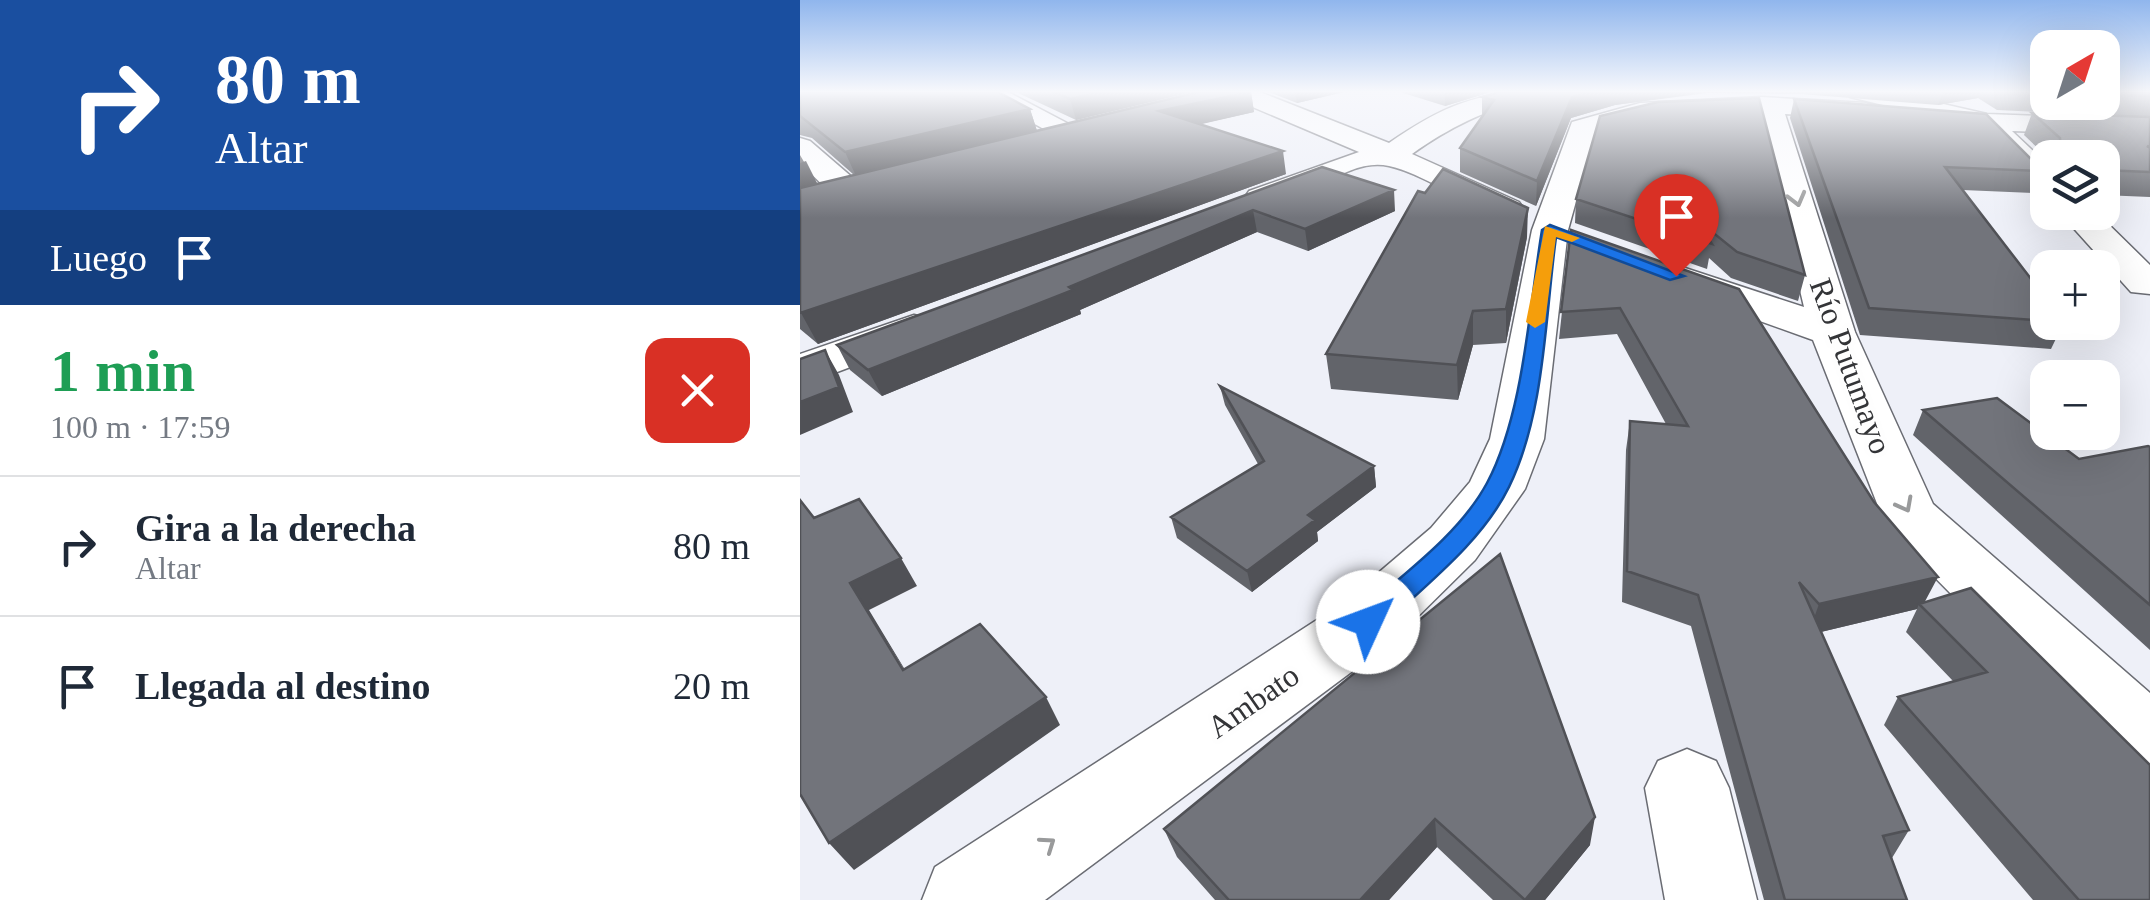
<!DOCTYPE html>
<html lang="es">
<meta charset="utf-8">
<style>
:root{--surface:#fff;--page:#f2f2f3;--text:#1f2937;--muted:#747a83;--line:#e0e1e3}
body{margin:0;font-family:"Times New Roman",serif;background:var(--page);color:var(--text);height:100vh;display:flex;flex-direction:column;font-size:38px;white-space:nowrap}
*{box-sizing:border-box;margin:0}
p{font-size:32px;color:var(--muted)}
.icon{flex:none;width:55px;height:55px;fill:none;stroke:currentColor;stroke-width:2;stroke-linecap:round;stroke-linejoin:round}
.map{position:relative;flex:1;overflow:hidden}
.sheet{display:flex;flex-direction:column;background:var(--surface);width:800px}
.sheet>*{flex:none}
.guide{background:#1a4fa0;color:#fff;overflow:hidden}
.needle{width:65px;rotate:39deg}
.controls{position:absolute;left:1230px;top:30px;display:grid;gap:20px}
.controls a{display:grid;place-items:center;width:90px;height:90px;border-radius:20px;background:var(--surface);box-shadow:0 10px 40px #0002;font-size:50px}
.pin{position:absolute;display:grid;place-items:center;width:85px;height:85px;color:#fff;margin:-102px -42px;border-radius:50% 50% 50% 0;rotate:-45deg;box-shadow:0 0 10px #0007}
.pin .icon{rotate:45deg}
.me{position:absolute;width:110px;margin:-55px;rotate:47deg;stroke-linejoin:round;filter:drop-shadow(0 0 8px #0008)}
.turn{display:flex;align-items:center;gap:35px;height:210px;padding:0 50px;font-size:45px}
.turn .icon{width:130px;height:130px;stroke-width:2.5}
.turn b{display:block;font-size:70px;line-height:85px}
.then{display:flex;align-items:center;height:95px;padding:0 50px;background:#0003;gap:20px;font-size:38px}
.round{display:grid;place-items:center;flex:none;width:105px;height:105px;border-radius:20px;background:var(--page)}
.head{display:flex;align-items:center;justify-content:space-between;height:170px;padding:0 50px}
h1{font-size:60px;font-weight:600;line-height:75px;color:#1e9e55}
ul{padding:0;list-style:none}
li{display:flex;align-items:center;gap:30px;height:140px;padding:0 50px;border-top:2px solid var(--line)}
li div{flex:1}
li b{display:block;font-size:38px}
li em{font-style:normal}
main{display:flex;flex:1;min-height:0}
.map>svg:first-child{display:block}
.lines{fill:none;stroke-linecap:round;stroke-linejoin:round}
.minor-casing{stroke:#6a6c73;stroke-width:3}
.minor{fill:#fff;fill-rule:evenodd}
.wall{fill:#62646a}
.shaded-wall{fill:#505156}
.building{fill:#72747b;stroke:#505156;stroke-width:2.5}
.oneway{stroke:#999a9b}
.route{fill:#1a73e8;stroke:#114b97;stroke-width:2.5}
.slow{fill:#f59e0b}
.labels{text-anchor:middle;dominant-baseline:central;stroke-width:10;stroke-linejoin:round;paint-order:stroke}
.street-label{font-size:32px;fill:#333437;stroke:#fefefe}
</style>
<main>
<section class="sheet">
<div class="guide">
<div class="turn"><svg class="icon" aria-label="right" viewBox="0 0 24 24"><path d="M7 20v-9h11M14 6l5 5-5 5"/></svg><div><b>80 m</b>Altar</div></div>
<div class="then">Luego<svg class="icon" aria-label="arrive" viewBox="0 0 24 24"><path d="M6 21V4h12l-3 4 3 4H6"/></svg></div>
</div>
<div class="head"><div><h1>1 min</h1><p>100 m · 17:59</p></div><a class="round" style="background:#d93025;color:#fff"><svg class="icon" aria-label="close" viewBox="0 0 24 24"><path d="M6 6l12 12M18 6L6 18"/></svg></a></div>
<ul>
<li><svg class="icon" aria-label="right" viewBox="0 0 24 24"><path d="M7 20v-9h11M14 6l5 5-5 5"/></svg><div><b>Gira a la derecha</b><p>Altar</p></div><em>80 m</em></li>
<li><svg class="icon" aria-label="arrive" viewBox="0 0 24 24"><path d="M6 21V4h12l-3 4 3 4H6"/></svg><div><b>Llegada al destino</b></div><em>20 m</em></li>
</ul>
</section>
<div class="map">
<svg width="1350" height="900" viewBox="0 0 1350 900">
<rect width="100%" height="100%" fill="#eef0f8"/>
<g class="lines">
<!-- minor casing -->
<g class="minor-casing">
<path id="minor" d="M176 92H208L286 133 272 142 262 139Z
M426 92H460L589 143C639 109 673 92 735 92L732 97C687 110 651 126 612 154L719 202 724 209 719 216H695C664 202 621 173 589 166 542 155 496 217 449 205L444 198 449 191 559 152 429 97Z
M1047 92H1091L1187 114 1350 120V136L1212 131 1248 165V193L1236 190 1178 128 1050 97Z
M962 97 1066 103 1079 111 1066 119 985 114 1055 332 1133 504 1350 693V777L1322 767 1087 529 1013 340 865 287 859 278 865 269 879 266 1004 307 958 113C903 113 846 111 795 133L768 230 744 439 725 489 675 560 593 641 245 900H122L135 867 543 603 631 528 670 482 690 439 732 230 772 122 840 103Z
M0 138 10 141 60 184 65 191 60 198H36L0 163Z
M1259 212H1296L1350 265V294L1331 292Z
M114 315 130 319 136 328 130 337 0 386V354Z
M887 749 916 761 929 788 957 900H865L845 788 858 761Z"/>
</g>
<!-- minor -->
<use href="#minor" class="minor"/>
</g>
<!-- wall -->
<path class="wall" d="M0 92 230 109 237 131 451 92 454 112 400 124 486 174 18 344 0 329V155L17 184 54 175 12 138 0 135Z
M216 92H392L276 120Z
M469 92H544L497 103Z
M600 92H691L645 106Z
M699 92H1248V102H1302V92H1350V117L1197 110 1178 98 1138 105 1001 94 907 93 815 105 771 118 736 206 660 172V148L682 116V97Z
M994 99 1243 171 1233 193 1163 190 1248 301V322H1264L1251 349 1060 335 990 118Z
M1232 113 1350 117V197L1302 195V158H1248L1224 135Z
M800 116 1005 275 998 301 931 278 909 258 907 269 775 223 776 199Z
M522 167 595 211 508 251 457 232 280 310 281 314 82 396 50 370 37 345Z
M771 230 1125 603 1171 588 1350 900H1233L1084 725 1098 697 1153 681 1106 632 1117 609 1021 632 1109 830 1092 858 1107 900H964L891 626 822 602 826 450 830 421 866 424 817 334 759 339Z
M727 237 706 343 673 345 658 400 531 389 526 354Z
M420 386 574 466 576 487 517 532 518 541 452 592 377 538 371 517 458 464 425 405Z
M1123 410 1279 459 1350 447V650L1113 435Z
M700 554 790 845 745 900H693L637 847 589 900H415L377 857 364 829Z"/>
<!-- shaded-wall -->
<path class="shaded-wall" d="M302 92H392L276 120 270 99Z
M451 92 454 112 363 133 359 111Z
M495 92H544L497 103Z
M645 92H691L645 106Z
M793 92H907L815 105 771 118 736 206 737 181 772 97Z
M1143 92H1180L1178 98 1138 105Z
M230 109 237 131 56 176 45 152Z
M483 151 486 174 18 344 1 313Z
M6 161 18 185 0 191V163Z
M594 190 595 211 508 251 505 229Z
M728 208 727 237 706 343V309Z
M453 210 457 232 280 310 281 314 82 396 68 370Z
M673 311V345L658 400 657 365Z
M25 350 39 375 53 412 0 435V402Z
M574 466 576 487 517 532 518 541 452 592 447 571 508 515Z
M101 558 117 586 69 610 122 698 50 583Z
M1138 577 1122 607 1119 604 1117 609 1008 635 1019 604Z
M246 697 260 725 54 870 29 843Z
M795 817 790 845 745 900H725Z
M635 819 637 847 589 900H560Z"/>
<!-- building -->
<path class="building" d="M0 92H198L230 109 45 152 0 116Z
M254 92H302L270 99Z
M398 92H450L359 111 483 151 0 313V188Z
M699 92H793L772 97 737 181 660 148 694 100 682 97Z
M1302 92H1350V96L1302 94Z
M959 98 1005 275 937 252 896 219 912 244 776 199 800 116 858 102Z
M994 99 1186 114 1243 171 1145 167 1248 301V321L1069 308Z
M1232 113 1350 117V147L1347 146 1350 148V172L1302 170V158H1262L1260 138Z
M522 167 594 190 505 229 453 210 269 287 273 290 68 370 37 345Z
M643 169 728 208 706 309 673 311 657 365 526 354 618 191 625 193Z
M771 230 939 289 1074 502 1138 577 1019 604 999 582 1109 830 1083 836 1107 900H985L898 595 827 571 830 421 888 426 820 308 761 312Z
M25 350 39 387 0 402V359Z
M420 386 574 466 508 515 515 520 447 571 371 517 464 461Z
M1197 398 1279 459 1348 446 1350 447V605L1123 410Z
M59 499 101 558 50 583 103 670 180 624 246 697 29 843 0 794V500L14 518Z
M700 554 795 817 725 900 635 819 560 900H429L364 829Z
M1171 588 1350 765V900H1279L1098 697 1187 672 1119 604Z"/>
<!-- one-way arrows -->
<defs><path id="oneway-chevron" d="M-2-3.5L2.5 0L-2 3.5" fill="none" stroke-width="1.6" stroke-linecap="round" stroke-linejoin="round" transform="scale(2.5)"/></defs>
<g class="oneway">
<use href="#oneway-chevron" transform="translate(997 199) rotate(75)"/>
<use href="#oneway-chevron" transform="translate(1105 505) rotate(62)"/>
<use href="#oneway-chevron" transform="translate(248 844) rotate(-35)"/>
</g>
<!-- sky -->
<linearGradient id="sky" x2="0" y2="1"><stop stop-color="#90b6ed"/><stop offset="0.42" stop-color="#f7f8fc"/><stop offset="1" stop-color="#f7f8fc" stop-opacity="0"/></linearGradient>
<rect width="1350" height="218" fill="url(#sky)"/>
<!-- route -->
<path class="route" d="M750 225 884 276 870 280 756 237C745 318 745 413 709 487 681 544 623 587 578 630H558L554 622 558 614C602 575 659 535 687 483 724 413 729 308 742 230Z"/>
<!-- slow -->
<path class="slow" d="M745 226 780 238 772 242 756 237 745 322 735 328 726 322Z"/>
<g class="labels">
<!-- street labels -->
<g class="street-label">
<text transform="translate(1051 366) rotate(70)">Río Putumayo</text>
<text transform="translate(453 701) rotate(-35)">Ambato</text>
</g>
</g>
</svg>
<div class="controls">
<a><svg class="needle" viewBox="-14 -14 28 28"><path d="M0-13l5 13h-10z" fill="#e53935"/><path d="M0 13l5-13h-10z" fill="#747a83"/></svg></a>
<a><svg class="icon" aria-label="layers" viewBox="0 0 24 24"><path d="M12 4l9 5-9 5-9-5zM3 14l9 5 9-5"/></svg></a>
<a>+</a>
<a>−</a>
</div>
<div class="pin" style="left:876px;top:276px;background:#d93025"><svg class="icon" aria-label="arrive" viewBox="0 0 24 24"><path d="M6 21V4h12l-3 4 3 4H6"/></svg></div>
<svg class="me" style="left:568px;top:622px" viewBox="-20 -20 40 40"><circle r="19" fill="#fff"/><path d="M0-13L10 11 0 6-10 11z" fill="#1a73e8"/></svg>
</div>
</main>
